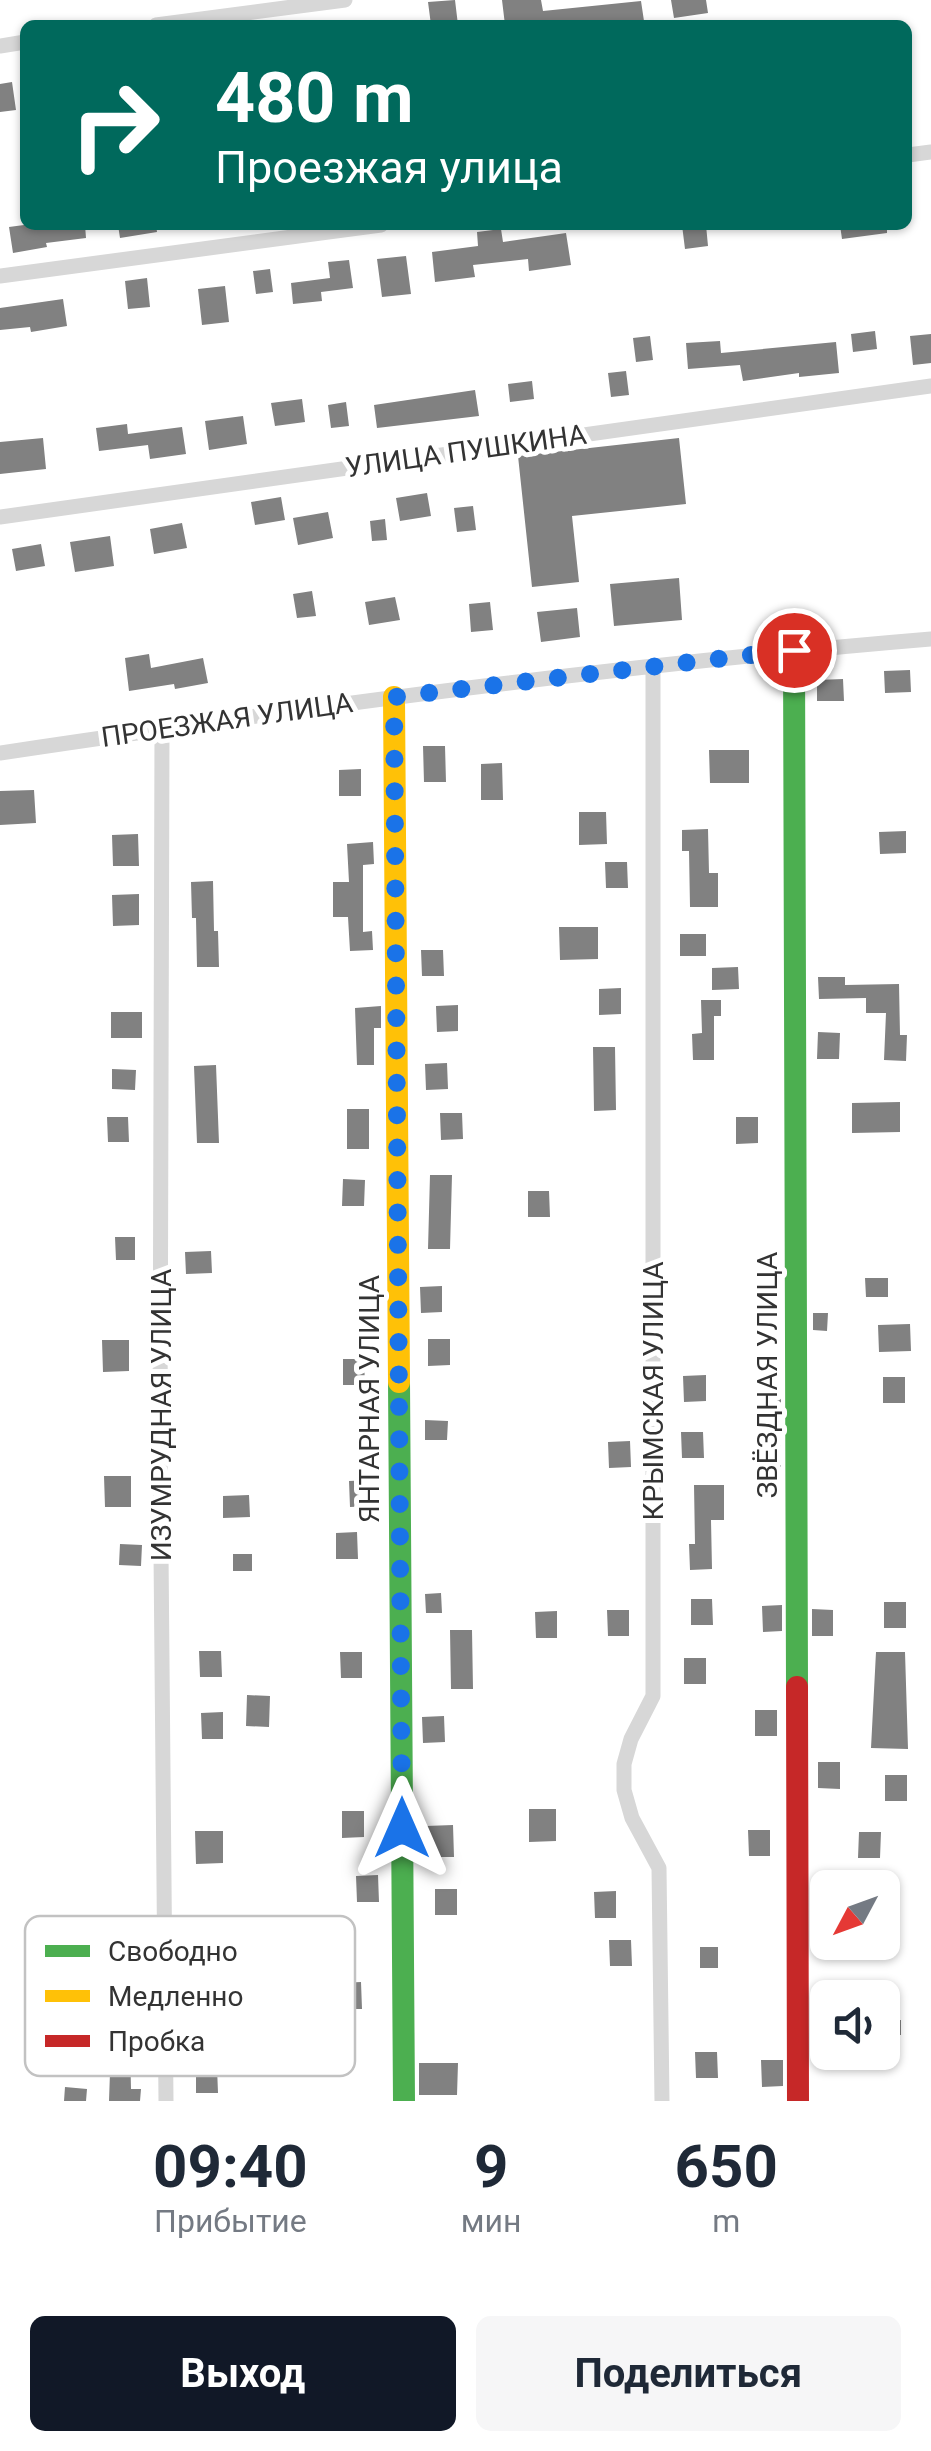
<!DOCTYPE html>
<html lang="ru">
<meta charset="utf-8">
<style>
:root{--surface:#fff;--page:#f6f6f7;--text:#1f2937;--muted:#747a83;--accent:#111827}
body{margin:0;font-family:Roboto,sans-serif;background:var(--page);color:var(--text);height:100vh;display:flex;flex-direction:column;font-size:38px;white-space:nowrap}
*{box-sizing:border-box;margin:0}
p{font-size:32px;color:var(--muted)}
.icon{flex:none;width:55px;height:55px;fill:none;stroke:currentColor;stroke-width:2;stroke-linecap:round;stroke-linejoin:round}
.map{position:relative;height:2101px;overflow:hidden}
.details{display:flex;flex-direction:column;background:var(--surface);flex:1}
.details>*{flex:none}
.banner{position:absolute;left:20px;top:20px;width:892px;height:210px;border-radius:15px;box-shadow:0 2px 8px #0004;background:#00695c;color:#fff;overflow:hidden}
.needle{width:65px;rotate:229deg}
.tools{position:absolute;left:810px;top:1870px;display:grid;gap:20px}
.tools a{display:grid;place-items:center;width:90px;height:90px;border-radius:15px;background:var(--surface);box-shadow:0 2px 8px #0004;font-size:50px}
.pin{position:absolute;display:grid;place-items:center;width:85px;height:85px;color:#fff;margin:-42px;border:5px solid #fff;border-radius:50%;box-shadow:0 2px 10px #0007}
.me{position:absolute;width:110px;margin:-55px;rotate:0deg;stroke-linejoin:round;filter:drop-shadow(0 0 8px #0008)}
.turn{display:flex;align-items:center;gap:35px;height:210px;padding:0 30px;font-size:45px}
.turn .icon{width:130px;height:130px;stroke-width:2.5}
.turn b{display:block;font-size:70px;line-height:85px}
.eta{display:flex;justify-content:space-evenly;align-items:center;height:170px;text-align:center}
.eta b{font-size:60px;font-weight:700;line-height:70px}
.cta{display:flex;gap:20px;margin-top:auto;padding:20px 30px}
.cta a{flex:1;height:115px;border-radius:15px;background:var(--accent);color:#fff;font-size:40px;font-weight:700;line-height:115px;text-align:center}
.cta a+a{background:var(--page);color:var(--text)}
.map>svg:first-child{display:block}
.building{fill:#818181}
.lines{fill:none;stroke-linecap:round;stroke-linejoin:round}
.street{stroke:#d7d7d7;stroke-width:15}
.fast{stroke:#4caf50;stroke-width:22}
.slow{stroke:#ffc107;stroke-width:22}
.jam{stroke:#c62828;stroke-width:22}
.route{stroke:#1a73e8;stroke-width:18;stroke-dasharray:0 32.4}
.labels{text-anchor:middle;dominant-baseline:central;stroke-width:10;stroke-linejoin:round;paint-order:stroke}
.street-label{font-size:28px;fill:#333;stroke:#fff}
.key{fill:#fff;stroke:#c2c2c2;stroke-width:2.5}
.key-label{font-size:28px;fill:#333}
</style>
<div class="map">
<svg width="931" height="2101" viewBox="0 0 931 2101">
<rect width="100%" height="100%" fill="#fff"/>
<!-- building -->
<path class="building" d="M455 0 458 25H431L428 2Z
M502 0H541L543 11 641 1 644 21 621 25H557V22L505 25Z
M671 0H706L708 13 674 18Z
M12 82 16 110 0 112V84Z
M24 225H85L86 238 46 243 47 247 13 253 9 227Z
M118 225H156L157 232 120 238Z
M682 225H706L708 246 685 249Z
M840 225H887V233L842 239Z
M501 229 503 242 566 233 571 265 529 271 528 259 473 265 475 277 435 282 432 252 478 246 477 232Z
M406 256 411 294 382 297 377 259Z
M349 260 353 288 321 292 322 301 293 304 291 283 330 278 328 262Z
M270 269 273 292 256 294 253 271Z
M147 278 150 307 128 309 125 281Z
M225 286 229 322 202 325 198 289Z
M63 299 67 326 31 332 30 327 0 330V308Z
M875 331 877 349 853 352 851 334Z
M931 334V363L913 365 910 336Z
M650 336 653 360 636 362 633 338Z
M720 341 721 353 836 342 839 373 799 377V373L743 381 740 365 688 369 686 343Z
M626 371 629 395 611 397 608 373Z
M532 381 534 399 510 402 508 384Z
M475 390 479 416 377 428 374 405Z
M302 399 305 422 275 426 271 403Z
M346 402 349 426 331 428 328 405Z
M243 416 247 444 209 450 205 421Z
M127 424 128 434 182 427 186 454 150 459 148 445 99 451 96 428Z
M43 438 46 469 0 474V442Z
M679 438 686 504 572 516 579 582 532 587 518 456Z
M427 493 431 516 400 521 396 498Z
M281 497 285 520 255 525 251 502Z
M473 506 476 530 457 532 454 508Z
M328 512 333 538 298 545 293 518Z
M385 519 387 540 372 541 370 521Z
M182 523 187 548 154 554 150 529Z
M110 536 114 566 75 572 70 542Z
M41 544 45 566 16 571 12 549Z
M679 578 682 620 614 626 610 584Z
M312 591 316 616 297 618 293 594Z
M395 597 400 620 369 625 365 602Z
M490 602 493 630 471 632 469 604Z
M577 608 580 637 541 642 537 612Z
M149 654 151 668 203 658 208 683 175 689 174 684 129 691 125 658Z
M910 670 911 692 885 693 884 671Z
M843 679 844 701H817V680Z
M423 746H445L446 782H424Z
M709 750H749V783H710Z
M502 763 503 800H481V764Z
M361 769V796H339V770Z
M34 790 36 823 0 825V791Z
M579 812H606L607 844 579 845Z
M708 829 709 873H718V907H690L689 851H682V830Z
M906 831V853L880 854 879 832Z
M138 834 139 866H113L112 835Z
M373 842 374 864 363 865V932L372 931 373 950 350 951 348 917H333V882H349L347 844Z
M605 862H627L628 888H606Z
M213 881 214 931H218L219 967H197L196 918H192L191 882Z
M139 894V925L113 926 112 895Z
M559 927H598V959L560 960Z
M680 934H706V956H680Z
M421 950H443L444 976H422Z
M738 967 739 989 712 990V968Z
M818 977H845V985L899 984 900 1035H907L906 1061 884 1060 886 1013H866V998L819 999Z
M621 988V1014L599 1015V989Z
M701 1000H721V1016H714V1060H693L692 1034 702 1033Z
M458 1005V1031L437 1032 436 1006Z
M381 1006V1028H374V1065H357L355 1008Z
M111 1012H142V1038H111Z
M818 1032 840 1033 839 1059H817Z
M593 1047H615L616 1110 594 1111Z
M447 1063 448 1089 426 1090 425 1064Z
M216 1065 219 1143H197L194 1066Z
M112 1069 136 1070 135 1090 112 1089Z
M900 1102V1132L852 1133V1103Z
M347 1109H369V1149H347Z
M440 1113H462L463 1139 441 1140Z
M107 1117H128L129 1142H108Z
M736 1117H758V1143L736 1144Z
M430 1175H452L450 1249H428Z
M343 1179 365 1180 364 1206H342Z
M528 1191H549L550 1217H528Z
M115 1237H135V1260H116Z
M211 1251 212 1273 186 1274 185 1252Z
M865 1278H888V1297H866Z
M442 1286V1312L421 1313 420 1287Z
M813 1313H828L827 1331 813 1330Z
M910 1324 911 1351 879 1352 878 1325Z
M428 1339H450V1365L428 1366Z
M102 1340H129V1371L103 1372Z
M343 1359H364L365 1385H343Z
M706 1375V1401L684 1402 683 1376Z
M883 1377H905V1403H883Z
M762 1386H781V1412H763Z
M425 1420 448 1421 447 1440H425Z
M681 1432H703L704 1458H682Z
M630 1441 631 1467 609 1468 608 1442Z
M760 1442H781V1468H761Z
M104 1476H131V1507H105Z
M372 1480V1506L350 1507 349 1481Z
M694 1485H724V1520H711L712 1569 690 1570 689 1544H695Z
M249 1495 250 1517 223 1518V1496Z
M357 1532 358 1559H336V1533Z
M120 1544 142 1545 141 1566 119 1565Z
M233 1554H252V1571H233Z
M441 1593 442 1613H426L425 1594Z
M691 1599H712L713 1625H691Z
M884 1602H906V1628H884Z
M782 1605V1631L763 1632 762 1606Z
M812 1609 833 1610V1636H812Z
M607 1610H629V1636H608Z
M557 1611V1638H536L535 1612Z
M450 1630H472L473 1689H451Z
M199 1651H221L222 1677H200Z
M340 1652H362V1678H341Z
M876 1652H905L908 1749 871 1748Z
M684 1658H706V1684H684Z
M247 1695 270 1696 269 1727 246 1726Z
M755 1710H777V1736H755Z
M223 1712V1739H202L201 1713Z
M444 1716 445 1742 423 1743 422 1717Z
M818 1762H840V1789L818 1788Z
M885 1775H907V1801H885Z
M529 1809H556V1841L529 1842Z
M342 1811H364V1837L342 1838Z
M453 1825 454 1857H427L426 1826Z
M748 1830H770V1856H749Z
M195 1831H223V1863L196 1864Z
M859 1832H881L880 1858H858Z
M378 1875 379 1902H357L356 1876Z
M435 1889H457V1915H435Z
M616 1891V1918H595L594 1892Z
M882 1905H899V1927H882Z
M609 1940H631L632 1966H610Z
M700 1947H718V1968H700Z
M361 1982 362 2009H340L339 1983Z
M901 2020V2035H883V2021Z
M111 2044H130L131 2089H141L140 2101H109Z
M695 2052H717L718 2078H696Z
M761 2060H783V2086L762 2087Z
M419 2063H458L457 2095H419Z
M196 2067H217L218 2093H196Z
M65 2087 87 2089 86 2101H64Z"/>
<g class="lines">
<!-- street -->
<path class="street" d="M156 25 345 0
M0 46 25 42
M908 155 931 152
M0 276 381 225
M0 517 931 386
M653 666V1696L631 1739 624 1764V1790L632 1818 659 1868 662 2101
M162 729 160 1443 166 2101
M0 753C309 707 619 665 931 639"/>
<!-- fast -->
<path class="fast" d="M794 650 797 1687
M399 1382 404 2101"/>
<!-- slow -->
<path class="slow" d="M394 697 399 1382"/>
<!-- jam -->
<path class="jam" d="M797 1687 798 2101"/>
</g>
<g class="lines">
<!-- route -->
<path class="route" d="M402 1828 394 697 794 650"/>
</g>
<g class="labels">
<!-- street labels -->
<g class="street-label">
<text transform="translate(466 451) rotate(-8)">УЛИЦА ПУШКИНА</text>
<text transform="translate(227 720) rotate(-8)">ПРОЕЗЖАЯ УЛИЦА</text>
<text transform="translate(767 1375) rotate(-90)">ЗВЁЗДНАЯ УЛИЦА</text>
<text transform="translate(653 1391) rotate(-90)">КРЫМСКАЯ УЛИЦА</text>
<text transform="translate(369 1399) rotate(-90)">ЯНТАРНАЯ УЛИЦА</text>
<text transform="translate(161 1415) rotate(-90)">ИЗУМРУДНАЯ УЛИЦА</text>
</g>
</g>
<!-- legend -->
<rect x="25" y="1916" width="330" height="160" rx="15" class="key"/>
<rect x="45" y="1945" width="45" height="12" fill="#4caf50"/>
<rect x="45" y="1990" width="45" height="12" fill="#ffc107"/>
<rect x="45" y="2035" width="45" height="12" fill="#c62828"/>
<g class="key-label">
<text x="108" y="1961">Свободно</text>
<text x="108" y="2006">Медленно</text>
<text x="108" y="2051">Пробка</text>
</g>
</svg>
<div class="tools">
<a><svg class="needle" viewBox="-14 -14 28 28"><path d="M0-13l5 13h-10z" fill="#e53935"/><path d="M0 13l5-13h-10z" fill="#747a83"/></svg></a>
<a><svg class="icon" aria-label="sound" viewBox="0 0 24 24"><path d="M4 9h4l5-4v14l-5-4H4zM17 9q2 3 0 6"/></svg></a>
</div>
<div class="pin" style="left:794px;top:650px;background:#d93025"><svg class="icon" aria-label="arrive" viewBox="0 0 24 24"><path d="M6 21V4h12l-3 4 3 4H6"/></svg></div>
<svg class="me" style="left:402px;top:1828px" viewBox="-20 -20 40 40"><path d="M0-17L14 15 0 8-14 15z" fill="#1a73e8" stroke="#fff" stroke-width="4"/></svg>
<div class="banner">
<div class="turn"><svg class="icon" aria-label="right" viewBox="0 0 24 24"><path d="M7 20v-9h11M14 6l5 5-5 5"/></svg><div><b>480 m</b>Проезжая улица</div></div>
</div>
</div>
<section class="details">
<div class="eta">
<div><b>09:40</b><p>Прибытие</p></div>
<div><b>9</b><p>мин</p></div>
<div><b>650</b><p>m</p></div>
</div>
<div class="cta"><a>Выход</a><a>Поделиться</a></div>
</section>
